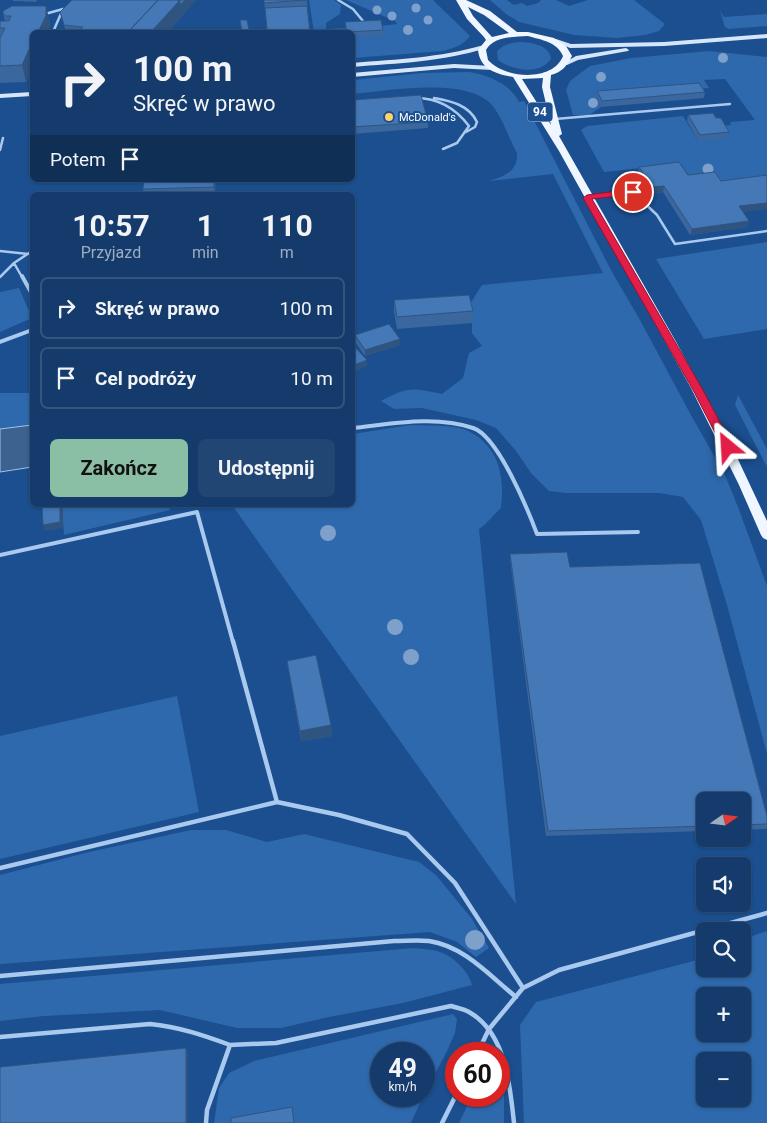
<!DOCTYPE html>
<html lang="pl">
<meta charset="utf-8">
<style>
:root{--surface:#143b6b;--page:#214673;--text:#f1f3f6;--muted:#9dadc1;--line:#33557e;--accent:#8abfa5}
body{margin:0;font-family:Roboto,sans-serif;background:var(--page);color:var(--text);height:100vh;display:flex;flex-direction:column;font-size:19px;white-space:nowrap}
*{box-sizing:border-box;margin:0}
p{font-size:16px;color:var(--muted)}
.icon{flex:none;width:28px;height:28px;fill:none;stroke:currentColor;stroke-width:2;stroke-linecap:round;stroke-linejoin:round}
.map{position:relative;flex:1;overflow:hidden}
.panel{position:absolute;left:30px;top:192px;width:325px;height:315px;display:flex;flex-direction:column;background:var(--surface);border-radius:8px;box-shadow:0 1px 4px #0004,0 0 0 1px var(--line)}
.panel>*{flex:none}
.guide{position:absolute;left:30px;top:30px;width:325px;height:152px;border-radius:8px;box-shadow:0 1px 4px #0004,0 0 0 1px var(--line);background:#143b6b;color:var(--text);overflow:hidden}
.needle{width:32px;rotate:76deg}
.fabs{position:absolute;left:696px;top:792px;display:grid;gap:10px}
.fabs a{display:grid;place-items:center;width:55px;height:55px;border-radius:8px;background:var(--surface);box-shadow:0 1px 4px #0004,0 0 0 1px var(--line);font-size:25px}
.speed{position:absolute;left:370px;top:1042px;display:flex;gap:10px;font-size:25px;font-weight:700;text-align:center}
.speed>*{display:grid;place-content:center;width:65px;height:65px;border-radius:50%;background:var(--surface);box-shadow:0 1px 4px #0004,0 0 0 1px var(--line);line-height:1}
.speed small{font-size:12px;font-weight:400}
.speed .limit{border:8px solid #d22;background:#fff;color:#111}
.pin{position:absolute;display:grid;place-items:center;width:42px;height:42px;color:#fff;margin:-21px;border:2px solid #fff;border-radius:50%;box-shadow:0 1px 5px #0007}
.me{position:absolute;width:55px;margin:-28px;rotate:333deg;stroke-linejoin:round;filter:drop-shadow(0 0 4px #0008)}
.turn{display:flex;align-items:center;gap:18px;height:105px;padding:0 20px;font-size:22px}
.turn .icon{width:65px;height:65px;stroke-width:2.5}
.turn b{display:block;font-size:35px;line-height:42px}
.then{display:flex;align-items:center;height:48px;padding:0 20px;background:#0003;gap:10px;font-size:19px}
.eta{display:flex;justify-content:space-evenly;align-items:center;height:85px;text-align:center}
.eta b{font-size:30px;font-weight:700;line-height:35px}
.cta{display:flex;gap:10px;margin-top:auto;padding:10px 20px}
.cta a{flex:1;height:58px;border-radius:8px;background:var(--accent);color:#111;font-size:20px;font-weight:700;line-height:58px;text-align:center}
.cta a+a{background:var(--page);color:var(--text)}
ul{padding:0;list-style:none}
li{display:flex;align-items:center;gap:15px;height:62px;margin:0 10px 8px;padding:0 10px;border:2px solid var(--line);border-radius:8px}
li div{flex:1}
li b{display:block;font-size:19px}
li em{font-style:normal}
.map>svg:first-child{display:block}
.green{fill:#2e69ad;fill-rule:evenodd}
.water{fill:#3c6290;stroke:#9cc4f0}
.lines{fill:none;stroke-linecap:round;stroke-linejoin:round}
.lane-far2{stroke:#a9c9ee;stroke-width:2.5}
.lane-far1{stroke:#a9c9ee;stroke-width:4}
.lane{stroke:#a9c9ee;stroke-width:4.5}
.secondary{fill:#d6e6fa;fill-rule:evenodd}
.primary{fill:#f0f6ff;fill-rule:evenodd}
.tree{fill:#7ea0ca}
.wall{fill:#3a679d}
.shaded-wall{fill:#305480}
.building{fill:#4478b7;stroke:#305480}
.route{fill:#e11d48;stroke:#92132f}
.poi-dot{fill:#ffd166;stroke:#1b4f8f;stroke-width:2}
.labels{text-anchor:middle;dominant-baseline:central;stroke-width:4;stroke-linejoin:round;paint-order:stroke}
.far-poi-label{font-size:11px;fill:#fff;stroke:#1b4f8f;text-anchor:start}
.shield{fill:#1b4f8f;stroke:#bbcadd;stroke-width:1}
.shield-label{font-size:12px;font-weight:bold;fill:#fff}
</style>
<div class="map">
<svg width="767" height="1123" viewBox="0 0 767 1123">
<rect width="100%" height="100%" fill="#1b4f8f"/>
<!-- green -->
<path class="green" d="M309 0H334L341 5 340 14 326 23V29L345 28 346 32H314Z
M346 0H433L470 36C464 45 452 49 442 51L353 58V38L381 26 397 24 395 21Z
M490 0H507L514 5 522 3 527 6 538 3 541 0H556L569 6 588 0H634L665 24 659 31 645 35 617 38 574 35 519 22 506 14Z
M720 11 724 17 767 14V26L729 29 725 27Z
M523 42C534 43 550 46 551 59 539 76 512 70 498 60L497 51C504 44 513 42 523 42Z
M709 51 767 57V181H692L681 164 604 172 581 130 587 126 683 116 698 141 720 126 731 125 730 122 755 120 725 79 704 80 709 88 596 97 601 107 589 115H573L566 90 570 81 590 66 631 58Z
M469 72C489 75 510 84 519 102L524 101 612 272 640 320 692 417 725 475 738 507 767 586V754L727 605 701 520 683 497 659 493H566L549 491 531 473 516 451 496 428 476 420 422 408 394 409 381 401C408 386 413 388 442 394L463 378 469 353 482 346 472 333V323L468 307 482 285 603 273 553 174 489 181C504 176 518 172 517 153 509 139 504 122 495 109 473 75 389 91 353 94V80L423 73Z
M767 242V329L704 339 656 259Z
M19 288 32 318 0 332V292Z
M0 393H32V425L0 429Z
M738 395 767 449V467L735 405Z
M410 425C426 426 455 424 468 431 499 446 505 477 501 508 493 515 488 523 479 529L516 904 232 505H352L353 434Z
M62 505H169L170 510 64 535Z
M177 696 199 812 0 859V736Z
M191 830H226L267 842 304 834 419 862 436 875 472 919 489 948 476 957 457 942 430 932 0 964V875L89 852Z
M767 931V1123H524L520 1025 536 1002 705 958V969H742L743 939ZM705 996H742V1034H705ZM705 1061H742V1099H705Z
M413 948C421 949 430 949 437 951 452 955 469 971 472 985L403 1003 329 1017 281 1028H237L160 1010 44 1016 0 1021V984Z
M453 1014 457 1019 455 1033 447 1051 424 1095V1054H381V1096H423L411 1123H214L219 1088 229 1073 254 1061Z
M499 1074 504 1095V1123H459L472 1096H499Z"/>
<!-- water -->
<path class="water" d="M32 425V467L0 472V429Z"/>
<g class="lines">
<!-- lane-far2 -->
<path class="lane-far2" d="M338 0 353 9 363 21
M45 14 63 9
M53 32 63 9
M416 98C438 98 456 109 469 126L457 143 443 149
M434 98C451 101 469 105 477 122L475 127 466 132
M555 119 730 104
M0 150 3 138
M591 197 633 192 657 215 675 244 767 231
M0 251 28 254
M14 263 22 277
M0 277 14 263 32 251"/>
<!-- lane-far1 -->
<path class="lane-far1" d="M22 276 32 294
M0 342 32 330
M352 428C391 424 435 415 473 428 498 436 528 510 537 534L638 532
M0 555 197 512 233 642"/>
<!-- lane -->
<path class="lane" d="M233 641 277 802 339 815 407 834 455 883 523 988
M0 868 277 802
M0 976 394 941C406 941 417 940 429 941 464 946 490 976 516 997
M0 1037 150 1024C179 1027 203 1035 230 1045
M477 1054 489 1029 523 988 559 970 767 913
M206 1123 207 1110 230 1045 276 1043 451 1006C457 1008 464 1009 469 1012 506 1033 510 1085 514 1123
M442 1123 456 1095"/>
<!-- secondary -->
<path class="secondary" d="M767 34V38L664 46 570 48 553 41 556 39 571 44 664 42Z
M484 45 487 47 486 48C443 62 398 63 352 67V63C399 59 438 58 484 45Z
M626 48 629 50 628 51 578 60 567 65 564 63 576 56Z
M454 64 492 66 495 68 492 70 454 68 352 77V73Z
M32 92V96L0 98V94Z"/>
<!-- primary -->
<path class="primary" d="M456 0H466L490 11 517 32H528L554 38 566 46 572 56C567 66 562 72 551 75L550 87 562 134 559 136 675 340 727 436 767 521V540L763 538 761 535 739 485 691 388 559 151 513 77C496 74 480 69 478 50L486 40 484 37 467 19ZM468 7 484 15 509 33 492 37 473 16ZM528 36C542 40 557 42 563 56 553 82 505 79 488 60L486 50C494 36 514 37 528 36ZM543 78 542 87 551 125 522 79Z"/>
</g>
<!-- trees -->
<g class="tree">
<circle cx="416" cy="8" r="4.5"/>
<circle cx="377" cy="10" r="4.5"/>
<circle cx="392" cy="16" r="4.5"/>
<circle cx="428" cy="20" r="4.5"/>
<circle cx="408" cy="30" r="5"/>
<circle cx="723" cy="58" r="5"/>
<circle cx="601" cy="77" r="5"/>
<circle cx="593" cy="103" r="5"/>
<circle cx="708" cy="169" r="5.5"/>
<circle cx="328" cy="533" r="8"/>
<circle cx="395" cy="627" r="8"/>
<circle cx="411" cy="657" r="8"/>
<circle cx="475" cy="940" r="10"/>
</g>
<!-- wall -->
<path class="wall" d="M13 0H37L36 2 13 1Z
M196 0 168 32H66L60 12Z
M264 0H307L310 32 249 30 267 29Z
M3 13 50 22V32H32V69L26 82 0 83V21H5Z
M345 22 383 30V36L352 38V32H346Z
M597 91 705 92 704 98 601 107 596 98Z
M352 100 428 122V128L352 134Z
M688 115 716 118 729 132 728 138 698 141 687 121Z
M639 167 688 175 743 212 749 221 747 227 690 235 663 192 651 194 638 173Z
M144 180H215L216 186V195H144L143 189Z
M394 300 473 311 472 323 397 329 394 312Z
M355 335 400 339V345L365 356 355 342Z
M510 554 570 567 767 816V827L766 829 742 830V801H705V831L546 836 510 560Z
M287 661 331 725 332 736 301 741Z"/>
<!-- shaded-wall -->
<path class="shaded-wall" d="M180 0H196L168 32H151Z
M46 6 50 22V32H38Z
M32 43V69L26 82 22 65Z
M214 180H215L216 186V195H215L214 187Z
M664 186 663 192 651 194 652 187Z
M767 203V209L737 213 739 206Z
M749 221 747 227 690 235 692 229Z
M400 339V345L365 356V350Z
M367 360V366L352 373V366Z
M60 505H63V528L45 531 43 525Z
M331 725 332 736 301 741 300 731Z
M186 1048 188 1051V1123H186Z"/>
<!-- building -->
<path class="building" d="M72 0H158L130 30 131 32H78L83 27 64 25 60 12Z
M158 0H180L151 32 130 30Z
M177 0H185L180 5V0Z
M264 0H307L264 3Z
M12 6H46V16L38 32H32V43L22 65 0 66V38L5 28H0V21H9L11 16H6L3 13V11Z
M307 6 310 32H242L240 20H247L249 30 267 29 265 8Z
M381 20 383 30 347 32 345 22Z
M699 83 705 92 602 101 597 91Z
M421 95 428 122 352 127V100Z
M713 113 716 118H721L729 132 700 135 688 115Z
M679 162 688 175 715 172 721 181 767 175V203L739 206 749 221 692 229 664 186 652 187 639 167Z
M144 180H214V187L143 189Z
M469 295 473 311 397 317 394 300Z
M389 324 400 339 365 350 355 335Z
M352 344 367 360 352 366Z
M42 505H60V522L43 525Z
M567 552 570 567 700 563 767 816V824L742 825V801H705V826L548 831 510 554Z
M316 655 331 725 300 731 287 661Z
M186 1048V1123H0V1067Z
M292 1107 294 1123H231V1118Z"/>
<!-- route -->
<path class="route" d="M633 189 636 190V194L592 199 703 390 733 447 731 450H724L693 390 583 198 587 195Z"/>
<!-- markers -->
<circle class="poi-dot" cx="389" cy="117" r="5"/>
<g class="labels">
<!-- far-poi labels -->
<g class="far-poi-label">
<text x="399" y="117">McDonald's</text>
</g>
<!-- shield labels -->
<rect class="shield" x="527.5" y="102.5" width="25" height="19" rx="4"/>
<g class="shield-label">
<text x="540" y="112">94</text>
</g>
</g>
</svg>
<div class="fabs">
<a><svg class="needle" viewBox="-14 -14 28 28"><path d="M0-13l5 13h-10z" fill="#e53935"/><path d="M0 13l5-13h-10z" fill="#9dadc1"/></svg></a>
<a><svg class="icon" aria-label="sound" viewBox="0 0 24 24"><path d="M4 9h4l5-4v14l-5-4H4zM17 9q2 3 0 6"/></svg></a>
<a><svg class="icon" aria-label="search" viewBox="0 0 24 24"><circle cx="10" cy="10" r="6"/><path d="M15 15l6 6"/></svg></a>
<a>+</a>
<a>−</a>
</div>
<div class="speed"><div>49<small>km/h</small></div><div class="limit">60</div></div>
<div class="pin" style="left:633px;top:192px;background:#d93025"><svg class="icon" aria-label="arrive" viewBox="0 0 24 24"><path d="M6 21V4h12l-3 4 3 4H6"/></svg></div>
<svg class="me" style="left:728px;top:447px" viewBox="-20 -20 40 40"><path d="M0-17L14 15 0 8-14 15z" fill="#e11d48" stroke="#fff" stroke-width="4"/></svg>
<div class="guide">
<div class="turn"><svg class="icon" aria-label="right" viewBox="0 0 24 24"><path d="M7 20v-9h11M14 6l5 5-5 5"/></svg><div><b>100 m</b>Skręć w prawo</div></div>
<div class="then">Potem<svg class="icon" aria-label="arrive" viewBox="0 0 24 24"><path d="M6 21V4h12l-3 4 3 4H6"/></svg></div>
</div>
<section class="panel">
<div class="eta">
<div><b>10:57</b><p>Przyjazd</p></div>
<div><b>1</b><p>min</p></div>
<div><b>110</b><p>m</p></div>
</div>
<ul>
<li><svg class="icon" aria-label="right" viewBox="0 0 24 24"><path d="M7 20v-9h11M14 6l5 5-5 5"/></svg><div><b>Skręć w prawo</b></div><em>100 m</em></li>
<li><svg class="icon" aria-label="arrive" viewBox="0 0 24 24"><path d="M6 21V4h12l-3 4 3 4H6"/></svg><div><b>Cel podróży</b></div><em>10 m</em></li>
</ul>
<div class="cta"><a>Zakończ</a><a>Udostępnij</a></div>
</section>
</div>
